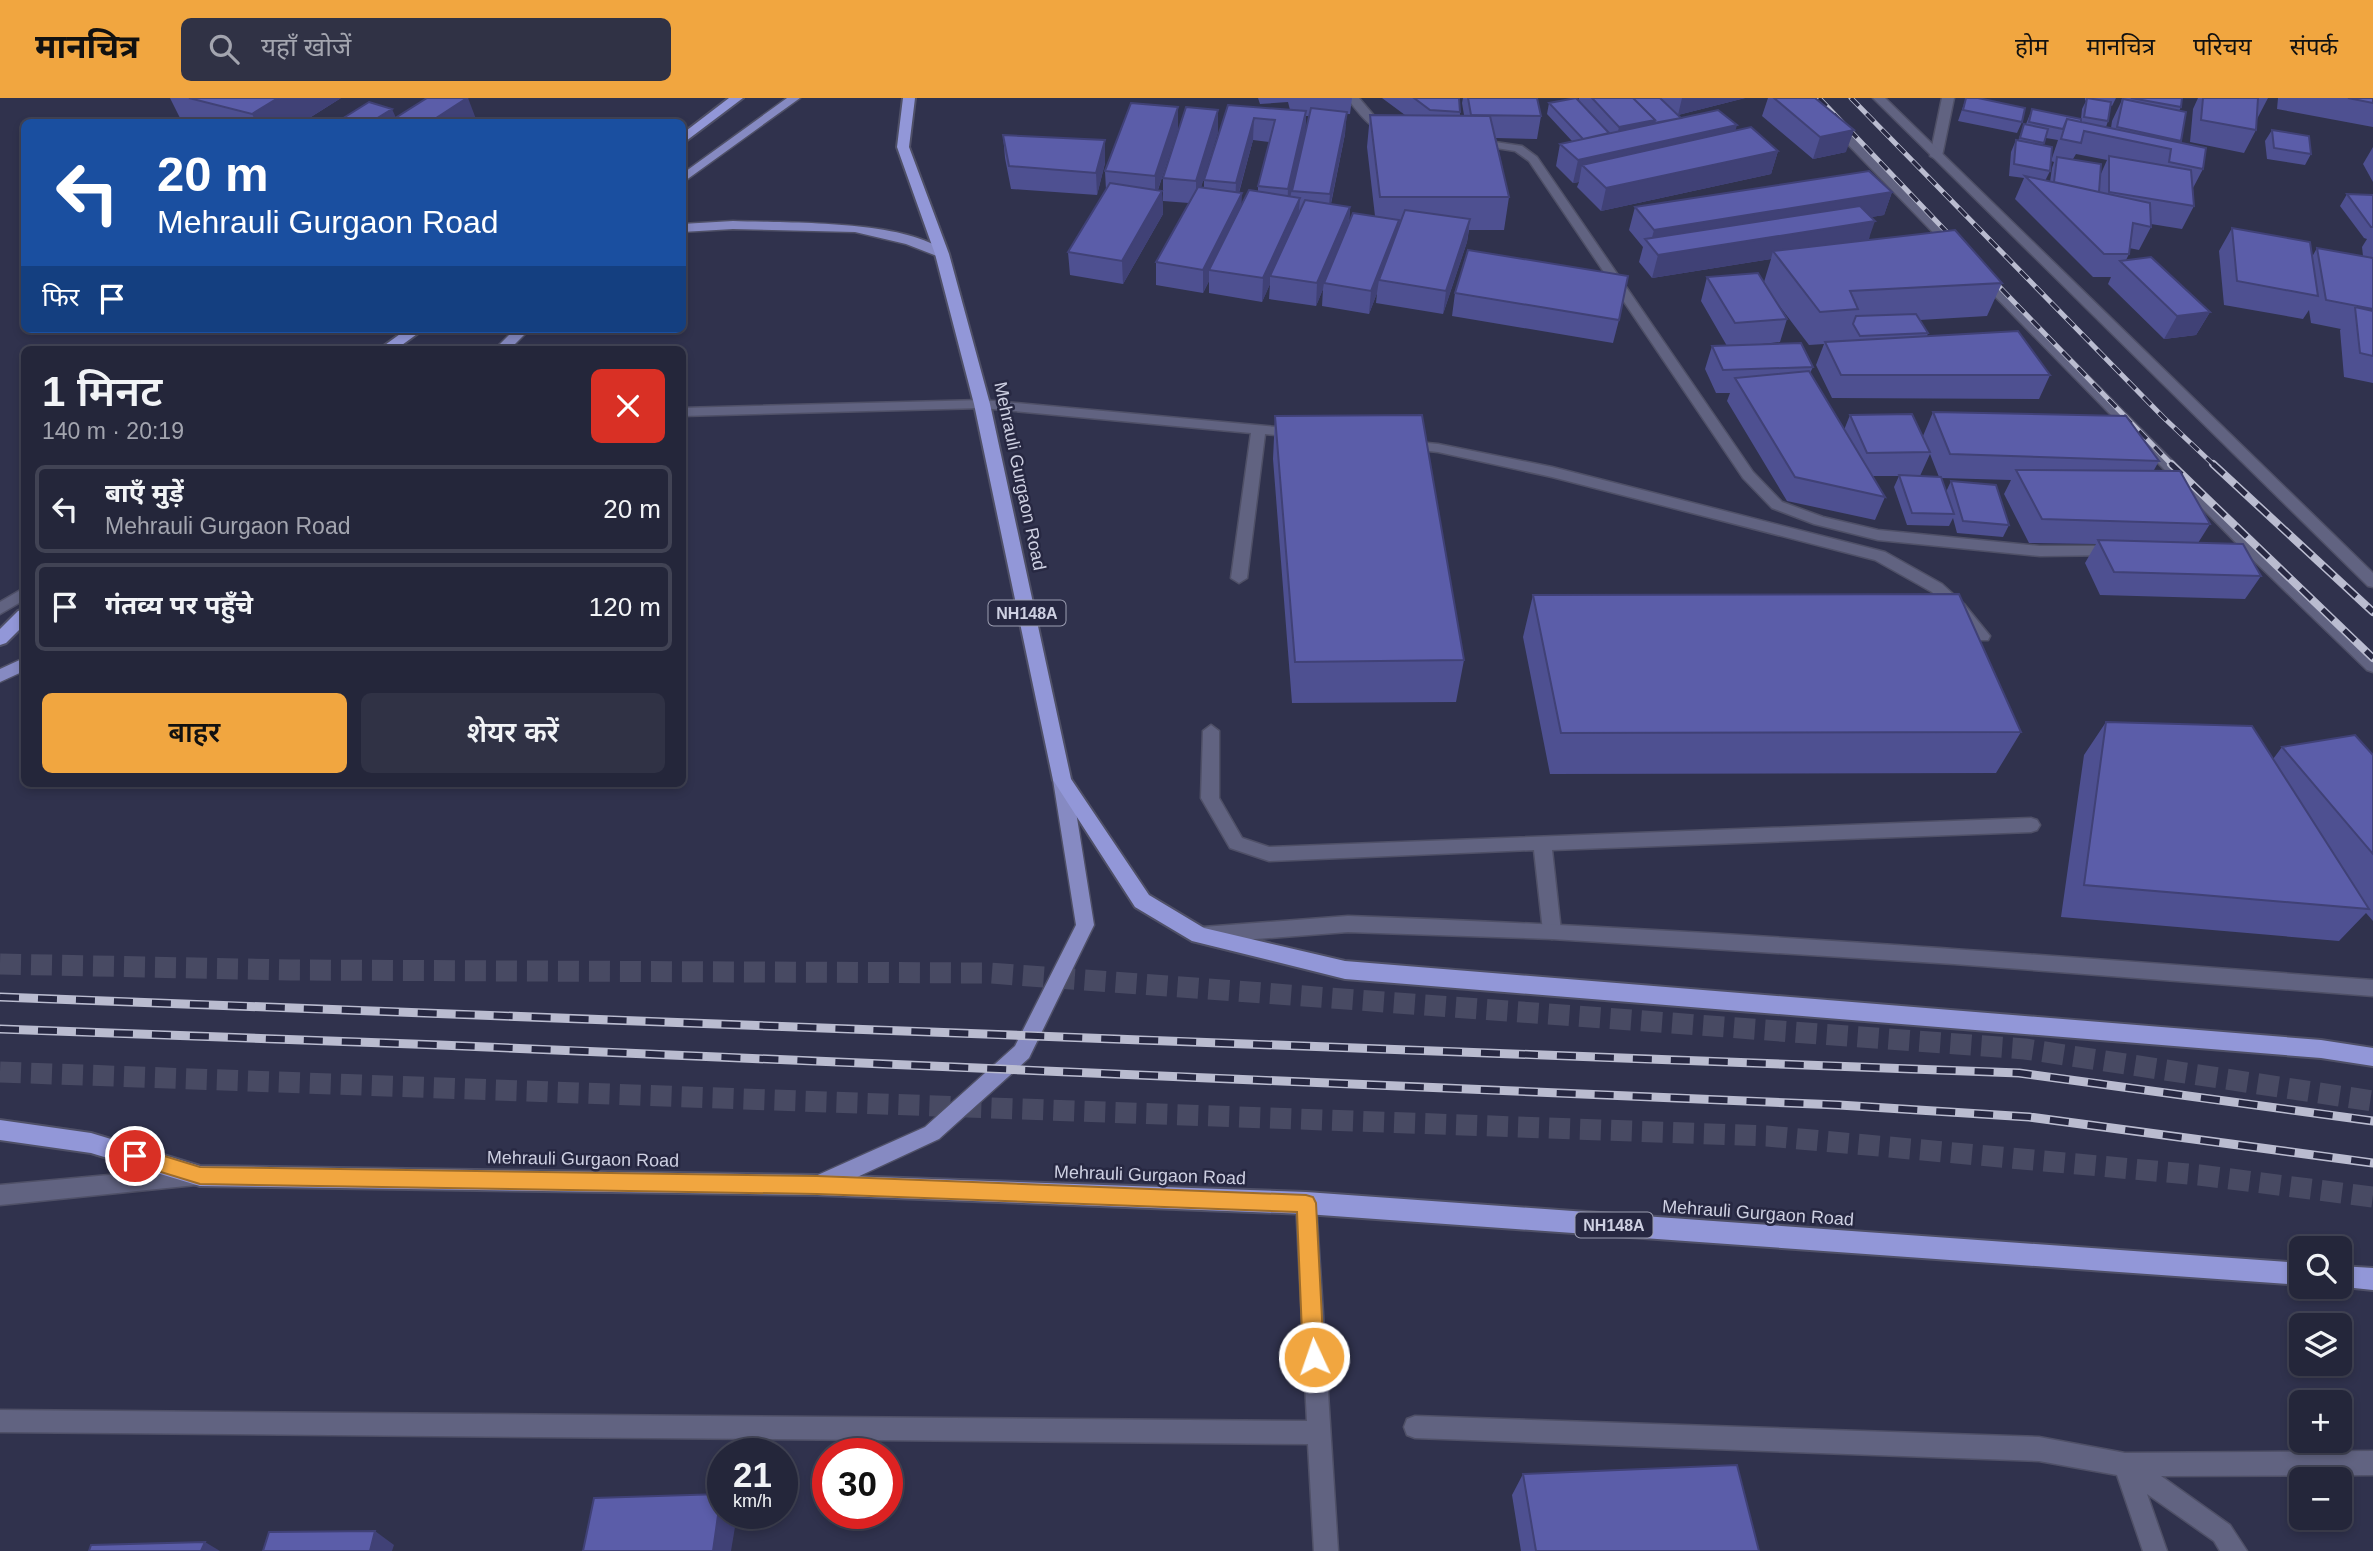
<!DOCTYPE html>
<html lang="hi">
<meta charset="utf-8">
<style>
:root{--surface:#24263a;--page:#303245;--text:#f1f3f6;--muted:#a3a5af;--line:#414354;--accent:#f1a640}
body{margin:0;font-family:Arial,"Noto Sans Devanagari",sans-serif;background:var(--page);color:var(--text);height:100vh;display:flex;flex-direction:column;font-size:26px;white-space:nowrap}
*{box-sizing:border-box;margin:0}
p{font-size:23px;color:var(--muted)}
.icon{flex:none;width:38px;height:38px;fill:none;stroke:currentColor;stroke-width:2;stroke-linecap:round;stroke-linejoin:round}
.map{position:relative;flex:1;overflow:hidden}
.sheet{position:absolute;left:21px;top:248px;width:665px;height:441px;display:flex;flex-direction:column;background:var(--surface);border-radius:10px;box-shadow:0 4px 10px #0003,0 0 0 2px var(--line)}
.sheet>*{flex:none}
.hud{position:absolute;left:21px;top:21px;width:665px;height:214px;border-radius:10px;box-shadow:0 4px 10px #0003,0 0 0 2px var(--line);background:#1a4fa0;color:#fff;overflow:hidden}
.controls{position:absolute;left:2289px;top:1138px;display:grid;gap:14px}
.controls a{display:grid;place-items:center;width:63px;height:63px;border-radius:10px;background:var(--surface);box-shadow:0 4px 10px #0003,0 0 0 2px var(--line);font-size:35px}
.speed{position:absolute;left:707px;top:1340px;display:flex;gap:14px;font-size:35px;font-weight:700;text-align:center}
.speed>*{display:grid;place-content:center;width:91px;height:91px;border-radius:50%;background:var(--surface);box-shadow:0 4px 10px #0003,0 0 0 2px var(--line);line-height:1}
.speed small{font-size:18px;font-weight:400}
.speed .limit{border:10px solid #d22;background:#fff;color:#111}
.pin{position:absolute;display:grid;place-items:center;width:60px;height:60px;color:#fff;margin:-30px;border:4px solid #fff;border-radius:50%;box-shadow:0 2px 7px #0007}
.me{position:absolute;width:77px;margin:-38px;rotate:357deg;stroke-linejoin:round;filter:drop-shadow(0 0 5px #0008)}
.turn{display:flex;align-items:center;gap:24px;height:147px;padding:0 21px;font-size:32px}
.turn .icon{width:91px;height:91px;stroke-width:2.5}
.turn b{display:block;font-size:49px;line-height:60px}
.then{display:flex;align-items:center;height:66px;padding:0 21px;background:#0003;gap:14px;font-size:26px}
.round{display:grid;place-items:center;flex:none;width:74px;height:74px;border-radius:10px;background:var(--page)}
.head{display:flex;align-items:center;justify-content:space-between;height:119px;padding:0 21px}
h1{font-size:42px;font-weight:600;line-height:52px}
.cta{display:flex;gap:14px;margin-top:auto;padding:14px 21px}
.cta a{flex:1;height:80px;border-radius:10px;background:var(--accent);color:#111;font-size:28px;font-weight:600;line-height:80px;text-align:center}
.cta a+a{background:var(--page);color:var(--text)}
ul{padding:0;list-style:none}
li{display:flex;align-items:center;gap:21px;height:88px;margin:0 14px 10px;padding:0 7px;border:4px solid var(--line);border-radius:10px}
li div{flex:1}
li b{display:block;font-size:26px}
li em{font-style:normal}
header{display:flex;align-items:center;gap:42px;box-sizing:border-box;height:98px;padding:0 35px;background:var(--accent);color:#111}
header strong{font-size:33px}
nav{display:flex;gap:38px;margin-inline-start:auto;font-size:24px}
.search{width:490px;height:63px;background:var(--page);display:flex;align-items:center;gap:18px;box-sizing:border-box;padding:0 24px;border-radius:10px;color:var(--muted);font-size:26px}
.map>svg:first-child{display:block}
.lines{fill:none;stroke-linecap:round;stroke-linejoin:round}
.secondary-tunnel{stroke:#484a63;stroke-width:21;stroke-dasharray:21 10;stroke-linecap:butt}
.service-casing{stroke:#4f5067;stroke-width:3}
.minor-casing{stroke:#4f5067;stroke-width:3}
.tertiary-casing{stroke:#4f5067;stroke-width:3}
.primary-casing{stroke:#4f5067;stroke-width:3}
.trunk-casing{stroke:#4f5067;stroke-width:4}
.service{fill:#616381;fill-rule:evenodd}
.minor{fill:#616381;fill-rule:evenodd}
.tertiary{fill:#616381;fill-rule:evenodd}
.primary{fill:#868ac2;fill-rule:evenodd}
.trunk{fill:#9297d8;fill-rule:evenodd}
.rail-far2-casing{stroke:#babcd0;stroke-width:5}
.rail-far1-casing{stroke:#babcd0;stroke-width:8}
.rail-casing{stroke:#babcd0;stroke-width:9}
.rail-far2{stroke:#272842;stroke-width:3.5;stroke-dasharray:11;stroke-linecap:butt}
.rail-far1{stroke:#272842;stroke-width:5;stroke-dasharray:15;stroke-linecap:butt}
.rail{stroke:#272842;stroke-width:6;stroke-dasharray:19;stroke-linecap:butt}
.wall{fill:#4e5091;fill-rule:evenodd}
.shaded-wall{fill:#404176}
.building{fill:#5b5da9;stroke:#404176;stroke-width:2}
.route{fill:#f1a640;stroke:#9d6c2a;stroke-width:2}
.labels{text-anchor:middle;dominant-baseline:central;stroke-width:5;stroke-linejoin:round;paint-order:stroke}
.shield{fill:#272842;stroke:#9c9eb2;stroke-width:2}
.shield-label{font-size:16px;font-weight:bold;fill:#ced0e2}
.street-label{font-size:18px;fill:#ced0e2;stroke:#272842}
</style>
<header>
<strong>मानचित्र</strong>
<div class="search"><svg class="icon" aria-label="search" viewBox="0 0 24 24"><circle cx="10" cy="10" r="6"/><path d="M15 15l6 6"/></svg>यहाँ खोजें</div>
<nav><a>होम</a><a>मानचित्र</a><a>परिचय</a><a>संपर्क</a></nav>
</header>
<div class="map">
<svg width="2373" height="1453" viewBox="0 0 2373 1453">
<rect width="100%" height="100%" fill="#30324d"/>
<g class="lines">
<!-- secondary-tunnel -->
<path class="secondary-tunnel" d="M0 866 291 872 990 875 2025 951 2373 1003
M0 974 1767 1038 2199 1077 2373 1099"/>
<!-- service casing -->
<g class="service-casing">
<path id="service" d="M982 302 1298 331 1305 335 1298 339 1265 336 1247 480 1239 485 1231 480 1251 335 982 310 682 318V310Z
M1406 343 1438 346 1552 369 1885 454 1942 486 1964 506 1990 538 1988 542H1976L1932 494 1875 462 1552 379 1438 354 1401 350V344Z
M1211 627 1219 633V700L1242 740 1269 749 2031 720 2037 722 2040 727 2037 732 2031 734 1552 752 1561 833 1559 838 1552 841 1545 838 1543 833 1534 752 1269 763 1230 750 1201 700 1203 633Z"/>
</g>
<!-- minor casing -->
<g class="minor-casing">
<path id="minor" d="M1347 0H1359L1376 20 1393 31V35C1374 37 1358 14 1347 0Z
M1942 0H1954L1942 58 1936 61 1930 58Z
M1475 41 1522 48 1537 59 1753 374 1782 404 1823 419 1878 432 2040 448H2115L2123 453 2120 457 2040 458 1878 442 1814 426 1772 410 1743 380 1529 63 1515 53 1471 46 1469 44Z
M1348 818C1690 830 2032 856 2373 882V898L1954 866 1552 841 1348 834 1203 845 1196 842 1194 837 1196 832 1203 829Z
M1306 1095 1313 1098 1316 1105 1338 1453H1314L1308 1346 0 1334V1312L1307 1323 1296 1105 1299 1098Z
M1415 1318 2039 1339 2125 1355 2373 1353V1377L2161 1378 2230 1427 2247 1453H2220L2214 1443 2147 1396 2167 1453H2143L2117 1377 2039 1363 1415 1340 1407 1337 1404 1329 1407 1321Z"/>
</g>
<!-- tertiary casing -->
<g class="tertiary-casing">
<path id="tertiary" d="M1803 0H1815L1959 147V153H1951Z
M1873 0H1885L2373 475V489L2368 488Z
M1981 173 1985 174 2257 448 2373 559V574L2367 572 2247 456 1977 180V174Z
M24 490V502L0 516V504Z
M196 1069 203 1071 206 1078 203 1085 196 1087 0 1107V1087Z"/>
</g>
<!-- primary casing -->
<g class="primary-casing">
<path id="primary" d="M787 0H800L682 85V76Z
M733 123C785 125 910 121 948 156L942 160 906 146 855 134 733 131 682 134V126Z
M515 231H530L509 252H494Z
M24 560V573L0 584V571Z
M1062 676 1068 677 1071 682 1094 827 1029 960 939 1041 825 1094 818 1097 811 1094 808 1087 811 1080 925 1029 1015 948 1076 827 1053 682 1056 677Z"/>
</g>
<!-- trunk casing -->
<g class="trunk-casing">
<path id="trunk" d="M729 0H743L682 46V36Z
M903 0H915L909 49 949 156 990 306 1071 681 1149 797 1204 830 1345 863 2321 942 2373 950V968L2321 960 1345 881 1192 843 1135 809 1053 682 974 306 935 156 897 49Z
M407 231H424L395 252H378Z
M24 511V527L6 545 0 547V531L18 513Z
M0 1022 91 1035 200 1068 817 1077 1306 1094 2301 1165V1187L1306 1116 817 1097 200 1088 91 1055 0 1042Z
M2340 1168 2373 1170V1192L2335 1188H2340Z"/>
</g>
<!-- service -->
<use href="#service" class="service"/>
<!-- minor -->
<use href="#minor" class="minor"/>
<!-- tertiary -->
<use href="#tertiary" class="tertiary"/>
<!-- primary -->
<use href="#primary" class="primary"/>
<!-- trunk -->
<use href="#trunk" class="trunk"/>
<!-- rail-far2 casing -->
<g class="rail-far2-casing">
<path id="rail-far2" d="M1819 0 1959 147
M1851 0 2163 319 2215 368
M1986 175 2173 368"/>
</g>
<!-- rail-far1 casing -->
<g class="rail-far1-casing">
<path id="rail-far1" d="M2171 366 2373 560
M2213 366 2373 514"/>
</g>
<!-- rail casing -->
<g class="rail-casing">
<path id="rail" d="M0 899 2019 975 2373 1023
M0 931 440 947 1839 1007 2029 1019 2373 1065"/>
</g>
<!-- rail-far2 -->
<use href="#rail-far2" class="rail-far2"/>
<!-- rail-far1 -->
<use href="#rail-far1" class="rail-far1"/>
<!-- rail -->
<use href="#rail" class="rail"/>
</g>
<!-- wall -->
<path class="wall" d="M170 0H341L303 24H182Z
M1258 0H1352L1350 16H1346L1345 36 1331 106 1350 109 1349 126 1375 118 1367 49 1370 17H1405L1382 0H1459L1460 17H1464L1462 5 1463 0H1537L1541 18 1537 41 1496 40 1509 99 1504 132H1469L1467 144 1443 216 1376 205 1377 195 1369 216 1322 208 1323 191 1316 208 1269 201 1270 186 1262 204 1209 195V183L1203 195 1156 187V164L1189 105 1163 103V80L1218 34 1201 89 1204 90V82L1228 7 1290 12 1288 4 1260 6ZM1306 18H1309L1305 36ZM1253 42 1269 44 1258 88V94L1241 107 1239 95Z
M1579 0H1745L1678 17 1674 13 1681 20 1735 33 1778 53 1771 76 1601 113 1577 89 1579 84 1573 85 1556 68 1560 46 1572 43 1547 16 1549 5 1578 3Z
M1768 0H1815L1846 54 1813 61 1762 18Z
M1966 0 2022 24 2017 35 1958 23Z
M2085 0H2116L2112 8 2110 7 2108 23 2106 29 2111 30 2112 23 2121 4 2122 0H2182L2181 9 2179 13 2181 43 2180 45 2203 71 2193 90 2194 108 2182 131 2151 126V129L2139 152 2129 150V156L2126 162 2210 214 2196 237 2164 241 2108 186 2111 179H2093L2015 101 2024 80 2009 78 2011 54 2016 42 2018 43 2024 26H2026L2032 11 2081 21 2082 11 2086 3 2085 2ZM2046 40 2058 42 2051 63 2054 64 2052 70 2050 84 2045 83 2050 73 2043 47ZM2076 56 2107 62 2100 78 2073 61Z
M2198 0H2268L2257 21 2256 32 2244 55 2190 44 2193 11Z
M2278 0H2373V29L2277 11Z
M1178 9V31L1158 92 1162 93 1163 116 1123 186 1070 177 1068 154 1106 92 1105 73Z
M2272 32 2311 56 2305 67 2267 61 2265 43Z
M1003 37 1105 42V65L1097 97 1011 91 1005 60Z
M2373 49V84L2363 66Z
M1892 94 1884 117 1871 119 1869 142 2002 185 1987 218 1920 222 1928 235 1927 238 2050 277 2039 301 1832 300 1816 267 1824 246 1809 247 1775 202 1787 221 1780 244 1752 247 1813 269 1810 275 1844 332 1850 317 1923 338 1933 314 2159 363 2154 372 2210 426 2198 445 2261 478 2245 501 2100 497 2085 465 2096 446 2029 445 2004 396 2011 382 1941 380 1946 394 1951 383 2009 427 2003 439 1957 435 1953 420 1949 428 1907 427 1894 389 1899 378H1873L1885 399 1875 422 1787 403 1727 303 1730 295H1716L1705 271 1712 248H1727L1701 203 1707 179 1764 184 1771 161 1652 180 1639 164 1643 149 1629 132 1635 109ZM1930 356 1939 379 1920 378Z
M2347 96 2373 97V285L2344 279 2340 232 2341 231 2311 225 2309 212 2303 221 2224 207 2219 153 2232 130 2312 159 2317 150 2363 158 2362 149 2367 141 2364 140 2340 108Z
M1455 195 1619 222 1613 245 1452 218Z
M1275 318 1464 562 1456 604 1292 605 1273 361Z
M1533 497 2021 634 1996 675 1550 676 1523 539Z
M2106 624 2273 661 2282 649 2373 657V823L2366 815 2339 843 2061 819 2084 657Z
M1523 1376 1759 1453H1521L1512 1397Z"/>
<!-- shaded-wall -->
<path class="shaded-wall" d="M278 0H341L303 24H256L252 16Z
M467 0H468L476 21 472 24H430Z
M1682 0H1745L1678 17Z
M1178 9V31L1155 100V78Z
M392 11 397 22 393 24H371Z
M1218 12V34L1196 106V83Z
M1306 13 1305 36 1287 113 1288 91Z
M1347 14 1345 36 1328 119 1330 96Z
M1254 20 1253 42 1235 108 1236 85Z
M1655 22 1650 44 1614 51 1619 29Z
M1737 27 1731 50 1582 67 1579 84 1573 85 1578 62Z
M1854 32 1846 54 1813 61 1820 39Z
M1105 42V65L1097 97 1096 75Z
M1778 53 1771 76 1601 113 1606 90Z
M1162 93 1163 116 1123 186 1122 163Z
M1892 94 1884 117 1656 154 1650 147 1654 132Z
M1242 95 1241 118 1209 172V183L1203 195V172Z
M1300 100 1298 123 1270 178V186L1262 204 1263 180Z
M1350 109 1348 131 1324 185 1323 191 1316 208 1317 185Z
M1470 121 1467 144 1443 216 1446 193Z
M1399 122 1396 145 1379 182 1377 195 1369 216 1371 193Z
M1875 123 1867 146 1773 153 1771 161 1652 180 1658 157Z
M2210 214 2196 237 2164 241 2177 218Z
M721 1396 723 1398V1416H736L737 1417 731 1453H713Z
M375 1433 394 1447 392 1453H370Z
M205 1444 220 1453H201Z"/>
<!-- building -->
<path class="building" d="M189 0H278L252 16Z
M427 0H467L430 24H389Z
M1414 0H1459L1460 14 1430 12Z
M1468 0H1537L1541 18 1471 17Z
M1576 0 1609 35 1583 41 1549 5Z
M1592 0H1633L1655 22 1619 29Z
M1633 0H1660L1681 20 1654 25 1655 22Z
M1774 0H1815L1854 32 1820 39Z
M1966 0H1978L2025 10 2022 24 1963 12Z
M2087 0 2111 4 2108 23 2084 19Z
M2131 0H2182L2181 9Z
M2203 0H2258L2256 32 2201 22Z
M2348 0H2373V5Z
M2123 1 2186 14 2181 43 2117 29Z
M369 4 392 11 371 24H337Z
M1131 5 1178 9 1155 78 1105 73Z
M1228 7 1306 13 1288 91 1258 88 1275 22 1254 20 1236 85 1204 82Z
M1186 9 1218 12 1196 83 1163 80Z
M1311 10 1347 14 1330 96 1292 93Z
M2032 11 2081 21V24L2067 21 2063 31 2029 24Z
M1718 12 1737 27 1578 62 1560 46Z
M1370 17 1490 18 1509 99H1380Z
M2067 21 2206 50 2203 71 2169 64 2171 51 2084 33 2081 45 2061 41Z
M2024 26 2048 31 2044 45 2020 40Z
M1751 29 1778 53 1606 90 1582 67Z
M2272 32 2309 38 2311 56 2274 50Z
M1003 37 1105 42 1096 75 1009 68Z
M2016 42 2052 49 2050 73 2014 66Z
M2109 58 2191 72 2194 108 2109 94Z
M2057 59 2101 66 2099 94 2054 84Z
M1869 73 1892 94 1654 132 1635 109Z
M2025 78 2150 105 2151 129 2133 125 2129 156H2104Z
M1110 85 1162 93 1122 163 1068 154Z
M1198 89 1242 95 1203 172 1156 164Z
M1249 92 1300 100 1263 180 1209 172Z
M2347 96 2373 97V129H2371Z
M1305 102 1350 109 1317 185 1270 178Z
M1860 108 1875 123 1658 157 1645 141Z
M1405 112 1470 121 1446 193 1379 182Z
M1353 115 1399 122 1371 193 1324 185Z
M2232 130 2310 144 2318 198 2237 183Z
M1955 132 2002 185 1850 193 1858 211 1820 214 1773 153Z
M2317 150 2373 160V211L2326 202Z
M1468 152 1628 178 1619 222 1455 195Z
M2151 159 2210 214 2177 218 2120 163Z
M1758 175 1787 221 1735 225 1707 179Z
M2355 209 2373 213V258L2360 255Z
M1916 216 1928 235 1860 238 1853 226 1856 218Z
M2018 233 2050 277H1841L1825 244Z
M1801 245 1813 269 1723 272 1712 248Z
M1809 273 1885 399 1795 379 1735 280Z
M1933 314 2126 318 2159 363 1950 356Z
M1912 316 1930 354 1867 355 1850 317Z
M1422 317 1464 562 1295 564 1275 318Z
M2016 372 2180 373 2210 426 2042 421Z
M1899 377 1941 379 1954 416 1912 415Z
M1951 383 1996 387 2009 427 1963 423Z
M2098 442 2243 446 2261 478 2114 474Z
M1959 496 2021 634 1561 635 1533 497Z
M2106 624 2252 628 2369 811 2084 787Z
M2355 637 2373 657V756L2282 649Z
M1737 1367 1759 1453H1536L1523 1376Z
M721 1396 713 1453H583L594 1400Z
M375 1433 370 1453H263L269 1434Z
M205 1444 201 1453H89L91 1447Z"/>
<!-- route -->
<path class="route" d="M135 1049 200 1069 817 1078 1306 1097 1313 1099 1316 1105 1324 1259 1321 1266 1314 1269 1306 1266 1303 1259 1297 1114 817 1096 200 1086 128 1064 125 1058 128 1052Z"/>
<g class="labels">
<!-- shield labels -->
<g class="shield">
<rect x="988.5" y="502.5" width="77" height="25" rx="5"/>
<rect x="1575.5" y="1114.5" width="77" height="25" rx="5"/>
</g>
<g class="shield-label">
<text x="1027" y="515">NH148A</text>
<text x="1614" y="1127">NH148A</text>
</g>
<!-- street labels -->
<g class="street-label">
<text transform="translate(1020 378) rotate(78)">Mehrauli Gurgaon Road</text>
<text transform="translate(583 1061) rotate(1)">Mehrauli Gurgaon Road</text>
<text transform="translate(1150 1077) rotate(2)">Mehrauli Gurgaon Road</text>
<text transform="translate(1758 1115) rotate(4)">Mehrauli Gurgaon Road</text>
</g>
</g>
</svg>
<div class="controls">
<a><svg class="icon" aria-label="search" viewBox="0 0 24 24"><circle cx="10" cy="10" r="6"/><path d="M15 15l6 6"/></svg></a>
<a><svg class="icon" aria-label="layers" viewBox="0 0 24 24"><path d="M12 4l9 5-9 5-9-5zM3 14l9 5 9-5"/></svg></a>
<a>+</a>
<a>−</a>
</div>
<div class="speed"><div>21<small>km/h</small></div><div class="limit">30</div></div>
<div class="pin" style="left:135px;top:1058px;background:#d93025"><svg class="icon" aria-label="arrive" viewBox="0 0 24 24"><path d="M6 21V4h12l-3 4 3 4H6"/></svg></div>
<svg class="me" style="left:1314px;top:1259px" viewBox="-20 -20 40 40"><circle r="17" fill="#f1a640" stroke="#fff" stroke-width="3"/><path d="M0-11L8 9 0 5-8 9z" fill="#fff"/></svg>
<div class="hud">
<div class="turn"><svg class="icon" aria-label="left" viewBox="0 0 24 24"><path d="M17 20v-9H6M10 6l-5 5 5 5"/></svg><div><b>20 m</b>Mehrauli Gurgaon Road</div></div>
<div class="then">फिर<svg class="icon" aria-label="arrive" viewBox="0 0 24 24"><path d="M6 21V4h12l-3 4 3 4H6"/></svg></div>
</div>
<section class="sheet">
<div class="head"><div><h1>1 मिनट</h1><p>140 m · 20:19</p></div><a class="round" style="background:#d93025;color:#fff"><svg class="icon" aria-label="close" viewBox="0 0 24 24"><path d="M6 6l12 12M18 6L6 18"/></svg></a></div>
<ul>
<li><svg class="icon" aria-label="left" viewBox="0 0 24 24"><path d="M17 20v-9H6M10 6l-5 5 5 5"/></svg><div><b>बाएँ मुड़ें</b><p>Mehrauli Gurgaon Road</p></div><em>20 m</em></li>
<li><svg class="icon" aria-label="arrive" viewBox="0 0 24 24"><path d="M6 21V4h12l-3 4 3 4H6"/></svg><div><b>गंतव्य पर पहुँचे</b></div><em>120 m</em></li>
</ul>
<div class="cta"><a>बाहर</a><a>शेयर करें</a></div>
</section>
</div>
